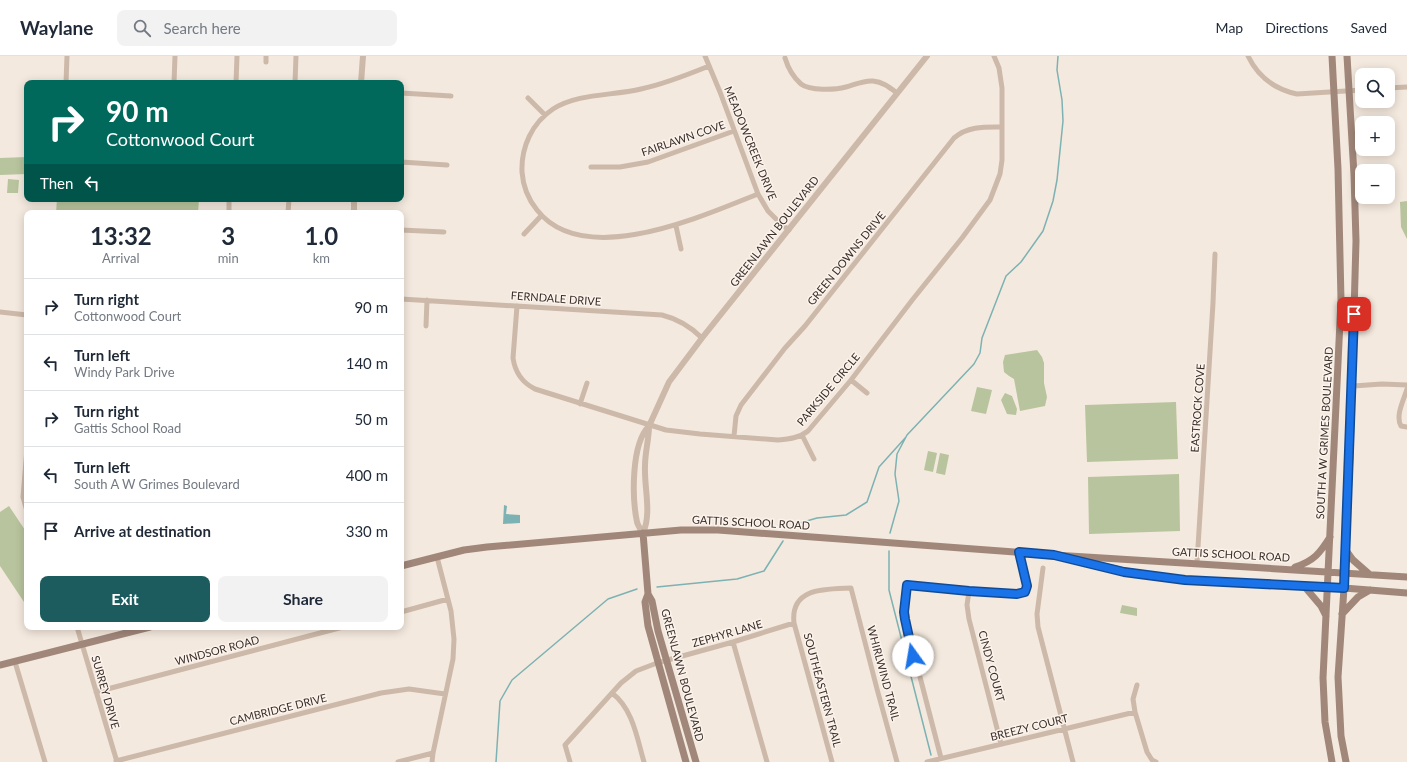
<!DOCTYPE html>
<meta charset="utf-8">
<style>
:root{--surface:#fff;--page:#f2f2f3;--text:#1f2937;--muted:#747a83;--line:#e0e1e3;--accent:#1c5c5f}
body{margin:0;font-family:Lato,sans-serif;background:var(--page);color:var(--text);height:100vh;display:flex;flex-direction:column;font-size:15px;white-space:nowrap}
*{box-sizing:border-box;margin:0}
p{font-size:13px;color:var(--muted)}
.icon{flex:none;width:22px;height:22px;fill:none;stroke:currentColor;stroke-width:2;stroke-linecap:round;stroke-linejoin:round}
.map{position:relative;flex:1;overflow:hidden}
.sheet{position:absolute;left:24px;top:154px;width:380px;height:420px;display:flex;flex-direction:column;background:var(--surface);border-radius:8px;box-shadow:0 2px 10px #0003}
.sheet>*{flex:none}
.guide{position:absolute;left:24px;top:24px;width:380px;height:122px;border-radius:8px;box-shadow:0 2px 10px #0003;background:#00695c;color:#fff;overflow:hidden}
.controls{position:absolute;left:1355px;top:12px;display:grid;gap:8px}
.controls a{display:grid;place-items:center;width:40px;height:40px;border-radius:8px;background:var(--surface);box-shadow:0 2px 10px #0003;font-size:20px}
.pin{position:absolute;display:grid;place-items:center;width:34px;height:34px;color:#fff;margin:-17px;border-radius:8px;box-shadow:0 2px 6px #0006}
.me{position:absolute;width:44px;margin:-22px;rotate:347deg;stroke-linejoin:round;filter:drop-shadow(0 0 3px #0008)}
.turn{display:flex;align-items:center;gap:14px;height:84px;padding:0 16px;font-size:18px}
.turn .icon{width:52px;height:52px;stroke-width:2.5}
.turn b{display:block;font-size:28px;line-height:34px}
.then{display:flex;align-items:center;height:38px;padding:0 16px;background:#0003;gap:8px;font-size:15px}
.eta{display:flex;justify-content:space-evenly;align-items:center;height:68px;text-align:center}
.eta b{font-size:24px;font-weight:700;line-height:28px}
.button{display:flex;gap:8px;margin-top:auto;padding:8px 16px}
.button a{flex:1;height:46px;border-radius:8px;background:var(--accent);color:#fff;font-size:16px;font-weight:700;line-height:46px;text-align:center}
.button a+a{background:var(--page);color:var(--text)}
ul{padding:0;list-style:none}
li{display:flex;align-items:center;gap:12px;height:56px;padding:0 16px;border-top:1px solid var(--line)}
li div{flex:1}
li b{display:block;font-size:15px}
li em{font-style:normal}
header{display:flex;align-items:center;gap:24px;box-sizing:border-box;height:56px;padding:0 20px;background:var(--surface);border-bottom:1px solid var(--line)}
header strong{font-size:19px}
nav{display:flex;gap:22px;margin-inline-start:auto;font-size:14px}
.search{width:280px;height:36px;background:var(--page);display:flex;align-items:center;gap:10px;box-sizing:border-box;padding:0 14px;border-radius:8px;color:var(--muted);font-size:15px}
.map>svg:first-child{display:block}
.green{fill:#b8c49d}
.water{fill:#7cb2b3}
.lines{fill:none;stroke-linecap:round;stroke-linejoin:round}
.stream{stroke:#7cb2b3;stroke-width:1.5}
.minor{stroke:#cdb9a9;stroke-width:5}
.tertiary{stroke:#cdb9a9;stroke-width:6}
.secondary{stroke:#a1877a;stroke-width:7}
.route-casing{stroke:#114b97;stroke-width:10}
.route{stroke:#1a73e8;stroke-width:7}
.labels{text-anchor:middle;dominant-baseline:central;stroke-width:3;stroke-linejoin:round;paint-order:stroke}
.street-label{font-size:11px;fill:#3a2e29;stroke:#fbf3ec}
</style>
<header>
<strong>Waylane</strong>
<div class="search"><svg class="icon" aria-label="search" viewBox="0 0 24 24"><circle cx="10" cy="10" r="6"/><path d="M15 15l6 6"/></svg>Search here</div>
<nav><a>Map</a><a>Directions</a><a>Saved</a></nav>
</header>
<div class="map">
<svg width="1407" height="706" viewBox="0 0 1407 706">
<rect width="100%" height="100%" fill="#f4e9de"/>
<!-- green -->
<path class="green" d="M27 101V118L0 119V102Z
M8 123 19 124 18 137H7Z
M57 143H199L198 157H56Z
M1407 145V183L1401 171 1400 146Z
M1037 294 1042 301 1044 307V327L1047 341 1045 350 1020 355 1014 323 1009 320 1004 316 1003 306 1005 299Z
M977 331 992 334 986 358 971 355Z
M1005 337 1012 340 1017 353 1016 359 1007 358 1001 344Z
M1176 346 1178 403 1087 406 1085 349Z
M928 395 937 397 933 416 924 414Z
M940 397 949 399 945 419 936 417Z
M1179 418 1180 475 1089 478 1088 421Z
M9 450 27 477V544L24 546 0 510V456Z
M1122 549 1137 552V560L1120 557Z"/>
<!-- water -->
<path class="water" d="M504 449 507 450 506 458 520 459V467L503 468Z"/>
<g class="lines">
<!-- stream -->
<path class="stream" d="M793 469 817 462 846 459 867 446 879 411 906 381
M890 477 899 445 895 418 897 398 907 379 974 308 980 297 982 282 1006 220 1021 206 1043 175 1053 145 1057 124 1063 65 1062 44 1057 14 1058 0
M889 495V534L931 699
M657 531 737 523 764 515 783 485
M496 706 500 645 512 624 608 543 637 533"/>
<!-- minor -->
<path class="minor" d="M705 0 720 36 758 138 768 155 781 168 789 174
M1248 0C1258 21 1274 33 1297 38L1362 34
M785 2C788 12 793 21 801 28 810 35 835 34 846 31 854 29 864 24 873 25 883 26 889 31 897 37
M266 6V0
M709 10C687 19 664 28 641 33 612 40 578 37 553 53 532 67 521 91 522 116 523 130 528 143 537 154 584 214 702 160 758 138
M66 27 67 0
M174 27 175 0
M236 27 237 0
M295 27 296 0
M1388 32 1407 31
M401 37 451 40
M528 42 545 59
M401 106 447 109
M591 111H620L648 106 734 75
M229 157V143
M288 157 289 143
M676 170 681 193
M401 174 444 176
M524 178 541 160
M401 243 662 259C678 263 690 270 702 282
M517 250 513 302C515 316 521 326 535 333L666 374 700 378 778 384C789 383 799 382 808 375L851 324 913 243 962 182 990 144 1000 118 1002 104V32L999 12 994 0
M0 256 27 259
M426 270 427 244
M851 324 867 337
M1353 330 1382 328 1407 329
M1407 333C1404 343 1395 360 1401 370L1407 371
M580 348 587 327
M802 379 814 403
M734 380 736 360 741 349 785 292 805 270 954 82C968 70 985 71 1002 71
M27 393 23 441 27 455
M1197 507 1213 247 1215 198
M1043 512 1037 558 1038 571 1073 706
M969 535 967 549 969 563 1001 688
M401 556 448 543
M77 571 117 706
M733 586 767 706
M15 606 45 706
M1137 629 1133 643 1135 656 1147 696 1152 704 1156 706
M96 636 343 571
M612 637C633 653 637 682 644 706
M941 702 905 563 907 529 969 535 1017 538 1025 536 1027 530 1019 496
M116 705 381 637 409 633 445 638
M398 706 433 697
M432 706 433 697 453 603 454 583 451 555 437 501
M570 706 565 689 621 627 636 615 657 607 733 586 794 567
M832 706 794 567C790 531 826 533 851 532L877 633 897 706
M927 706 1135 656"/>
<!-- tertiary -->
<path class="tertiary" d="M361 27 363 0
M354 157V143
M643 477C641 474 638 470 637 466 632 442 631 388 649 370L669 326 702 282 927 0
M643 477C652 457 644 432 645 410 645 396 649 383 649 370"/>
<!-- secondary -->
<path class="secondary" d="M1332 0 1338 113 1341 244 1323 622 1325 666 1332 706
M643 477 648 538 652 545 658 575 696 706
M1345 493 1353 504 1369 518
M1072 503 1124 515 1195 525 1344 532 1407 537
M401 510 464 494 487 491 681 474H718L1054 499 1407 521
M1295 511C1314 505 1320 497 1330 481
M1304 530 1321 550 1326 560
M648 538 645 546 648 570 686 706
M1342 558 1358 541 1370 534
M0 609 150 571
M1346 706 1341 680 1338 621 1344 532 1350 399 1356 185 1354 119 1347 0"/>
</g>
<g class="lines">
<!-- route casing -->
<g class="route-casing">
<path id="route" d="M913 600 905 563 904 556 907 529 969 535 1017 538 1025 536 1027 530 1019 496 1054 499 1124 516 1185 524 1344 532 1354 258"/>
</g>
<!-- route -->
<use href="#route" class="route"/>
</g>
<g class="labels">
<!-- street labels -->
<g class="street-label">
<text transform="translate(683 82) rotate(-19)">FAIRLAWN COVE</text>
<text transform="translate(751 87) rotate(68)">MEADOWCREEK DRIVE</text>
<text transform="translate(774 175) rotate(-52)">GREENLAWN BOULEVARD</text>
<text transform="translate(846 202) rotate(-51)">GREEN DOWNS DRIVE</text>
<text transform="translate(556 242) rotate(4)">FERNDALE DRIVE</text>
<text transform="translate(828 333) rotate(-50)">PARKSIDE CIRCLE</text>
<text transform="translate(1197 352) rotate(-86)">EASTROCK COVE</text>
<text transform="translate(1324 377) rotate(-87)">SOUTH A W GRIMES BOULEVARD</text>
<text transform="translate(751 466) rotate(3)">GATTIS SCHOOL ROAD</text>
<text transform="translate(1231 498) rotate(3)">GATTIS SCHOOL ROAD</text>
<text transform="translate(727 577) rotate(-16)">ZEPHYR LANE</text>
<text transform="translate(217 594) rotate(-15)">WINDSOR ROAD</text>
<text transform="translate(992 610) rotate(75)">CINDY COURT</text>
<text transform="translate(884 617) rotate(75)">WHIRLWIND TRAIL</text>
<text transform="translate(683 619) rotate(75)">GREENLAWN BOULEVARD</text>
<text transform="translate(823 634) rotate(75)">SOUTHEASTERN TRAIL</text>
<text transform="translate(106 636) rotate(74)">SURREY DRIVE</text>
<text transform="translate(278 653) rotate(-14)">CAMBRIDGE DRIVE</text>
<text transform="translate(1029 671) rotate(-14)">BREEZY COURT</text>
</g>
</g>
</svg>
<div class="controls">
<a><svg class="icon" aria-label="search" viewBox="0 0 24 24"><circle cx="10" cy="10" r="6"/><path d="M15 15l6 6"/></svg></a>
<a>+</a>
<a>−</a>
</div>
<div class="pin" style="left:1354px;top:258px;background:#d93025"><svg class="icon" aria-label="arrive" viewBox="0 0 24 24"><path d="M6 21V4h12l-3 4 3 4H6"/></svg></div>
<svg class="me" style="left:913px;top:600px" viewBox="-20 -20 40 40"><circle r="19" fill="#fff"/><path d="M0-13L10 11 0 6-10 11z" fill="#1a73e8"/></svg>
<div class="guide">
<div class="turn"><svg class="icon" aria-label="right" viewBox="0 0 24 24"><path d="M7 20v-9h11M14 6l5 5-5 5"/></svg><div><b>90 m</b>Cottonwood Court</div></div>
<div class="then">Then<svg class="icon" aria-label="left" viewBox="0 0 24 24"><path d="M17 20v-9H6M10 6l-5 5 5 5"/></svg></div>
</div>
<section class="sheet">
<div class="eta">
<div><b>13:32</b><p>Arrival</p></div>
<div><b>3</b><p>min</p></div>
<div><b>1.0</b><p>km</p></div>
</div>
<ul>
<li><svg class="icon" aria-label="right" viewBox="0 0 24 24"><path d="M7 20v-9h11M14 6l5 5-5 5"/></svg><div><b>Turn right</b><p>Cottonwood Court</p></div><em>90 m</em></li>
<li><svg class="icon" aria-label="left" viewBox="0 0 24 24"><path d="M17 20v-9H6M10 6l-5 5 5 5"/></svg><div><b>Turn left</b><p>Windy Park Drive</p></div><em>140 m</em></li>
<li><svg class="icon" aria-label="right" viewBox="0 0 24 24"><path d="M7 20v-9h11M14 6l5 5-5 5"/></svg><div><b>Turn right</b><p>Gattis School Road</p></div><em>50 m</em></li>
<li><svg class="icon" aria-label="left" viewBox="0 0 24 24"><path d="M17 20v-9H6M10 6l-5 5 5 5"/></svg><div><b>Turn left</b><p>South A W Grimes Boulevard</p></div><em>400 m</em></li>
<li><svg class="icon" aria-label="arrive" viewBox="0 0 24 24"><path d="M6 21V4h12l-3 4 3 4H6"/></svg><div><b>Arrive at destination</b></div><em>330 m</em></li>
</ul>
<div class="button"><a>Exit</a><a>Share</a></div>
</section>
</div>
